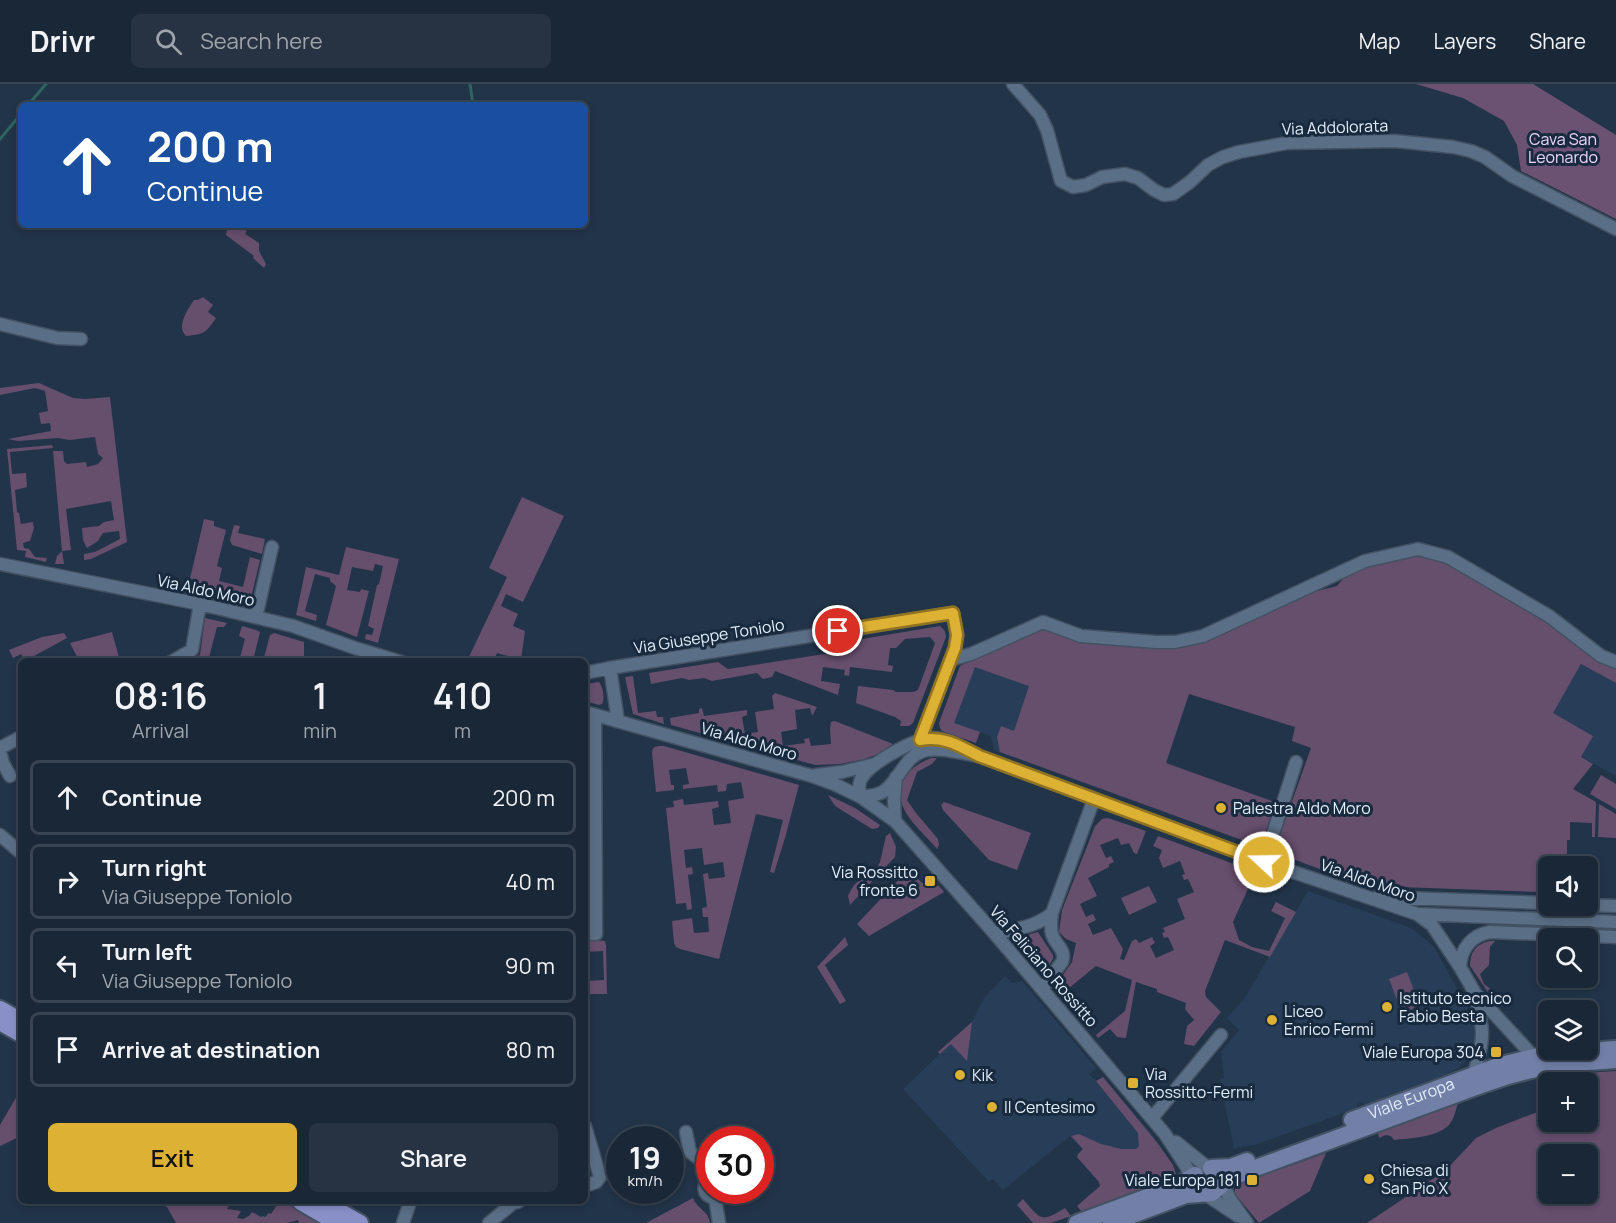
<!DOCTYPE html>
<meta charset="utf-8">
<style>
:root{--surface:#1a2736;--page:#273342;--text:#f1f3f6;--muted:#9fa5ad;--line:#384451;--accent:#ddb133}
body{margin:0;font-family:Manrope,sans-serif;background:var(--page);color:var(--text);height:100vh;display:flex;flex-direction:column;font-size:22px;white-space:nowrap}
*{box-sizing:border-box;margin:0}
p{font-size:20px;color:var(--muted)}
.icon{flex:none;width:33px;height:33px;fill:none;stroke:currentColor;stroke-width:2;stroke-linecap:round;stroke-linejoin:round}
.map{position:relative;flex:1;overflow:hidden}
.panel{position:absolute;left:18px;top:574px;width:570px;height:546px;display:flex;flex-direction:column;background:var(--surface);border-radius:9px;box-shadow:0 3px 9px #0003,0 0 0 2px var(--line)}
.panel>*{flex:none}
.top-card{position:absolute;left:18px;top:18px;width:570px;height:126px;border-radius:9px;box-shadow:0 3px 9px #0003,0 0 0 2px var(--line);background:#1a4fa0;color:#fff;overflow:hidden}
.fabs{position:absolute;left:1538px;top:772px;display:grid;gap:12px}
.fabs a{display:grid;place-items:center;width:60px;height:60px;border-radius:9px;background:var(--surface);box-shadow:0 3px 9px #0003,0 0 0 2px var(--line);font-size:30px}
.speed{position:absolute;left:606px;top:1042px;display:flex;gap:12px;font-size:30px;font-weight:700;text-align:center}
.speed>*{display:grid;place-content:center;width:78px;height:78px;border-radius:50%;background:var(--surface);box-shadow:0 3px 9px #0003,0 0 0 2px var(--line);line-height:1}
.speed small{font-size:15px;font-weight:400}
.speed .limit{border:9px solid #d22;background:#fff;color:#111}
.pin{position:absolute;display:grid;place-items:center;width:51px;height:51px;color:#fff;margin:-26px;border:3px solid #fff;border-radius:50%;box-shadow:0 2px 6px #0007}
.me{position:absolute;width:66px;margin:-33px;rotate:291deg;stroke-linejoin:round;filter:drop-shadow(0 0 4px #0008)}
.turn{display:flex;align-items:center;gap:21px;height:126px;padding:0 30px;font-size:27px}
.turn .icon{width:78px;height:78px;stroke-width:2.5}
.turn b{display:block;font-size:42px;line-height:51px}
.eta{display:flex;justify-content:space-evenly;align-items:center;height:102px;text-align:center}
.eta b{font-size:36px;font-weight:600;line-height:42px}
.primary-button{display:flex;gap:12px;margin-top:auto;padding:12px 30px}
.primary-button a{flex:1;height:69px;border-radius:9px;background:var(--accent);color:#111;font-size:24px;font-weight:600;line-height:69px;text-align:center}
.primary-button a+a{background:var(--page);color:var(--text)}
ul{padding:0;list-style:none}
li{display:flex;align-items:center;gap:18px;height:75px;margin:0 12px 9px;padding:0 18px;border:3px solid var(--line);border-radius:9px}
li div{flex:1}
li b{display:block;font-size:22px}
li em{font-style:normal}
header{display:flex;align-items:center;gap:36px;box-sizing:border-box;height:84px;padding:0 30px;background:var(--surface);border-bottom:2px solid var(--line)}
header strong{font-size:28px}
nav{display:flex;gap:33px;margin-inline-start:auto;font-size:21px}
.search{width:420px;height:54px;background:var(--page);display:flex;align-items:center;gap:15px;box-sizing:border-box;padding:0 21px;border-radius:9px;color:var(--muted);font-size:22px}
.map>svg:first-child{display:block}
.built{fill:#283e58}
.green{fill:#664e6d;fill-rule:evenodd}
.forest{fill:#6b5272}
.lines{fill:none;stroke-linecap:round;stroke-linejoin:round}
.stream{stroke:#2e655f;stroke-width:3}
.minor-casing{stroke:#425263;stroke-width:15}
.secondary-casing{stroke:#425263;stroke-width:20}
.primary-casing{stroke:#425263;stroke-width:20}
.minor{stroke:#5a6e85;stroke-width:12}
.secondary{stroke:#727fa7;stroke-width:16}
.primary{stroke:#8990c8;stroke-width:16}
.route-casing{stroke:#907321;stroke-width:15}
.route{stroke:#ddb133;stroke-width:10}
.poi-dot{fill:#ddb133;stroke:#182a3d;stroke-width:2}
.labels{text-anchor:middle;dominant-baseline:central;stroke-width:6;stroke-linejoin:round;paint-order:stroke}
.street-label{font-size:16px;fill:#e3eefb;stroke:#182a3d}
.park-label{font-size:16px;fill:#efd6f8;stroke:#182a3d}
.poi-label{font-size:16px;fill:#e3eefb;stroke:#182a3d;text-anchor:start}
</style>
<header>
<strong>Drivr</strong>
<div class="search"><svg class="icon" aria-label="search" viewBox="0 0 24 24"><circle cx="10" cy="10" r="6"/><path d="M15 15l6 6"/></svg>Search here</div>
<nav><a>Map</a><a>Layers</a><a>Share</a></nav>
</header>
<div class="map">
<svg width="1616" height="1139" viewBox="0 0 1616 1139">
<rect width="100%" height="100%" fill="#223448"/>
<!-- built -->
<path class="built" d="M1063 566 1012 673 994 666 991 652 980 648 976 659 942 647 940 644 939 639 960 582Z
M1581 580 1616 599V692L1540 650Z
M1308 807 1403 841 1414 846 1434 863 1470 928 1474 941V958L1470 969 1464 978 1457 985 1450 989 1364 1021 1363 1018 1357 1020V1024L1255 1061 1243 1062 1234 1065 1220 995 1224 994 1221 968 1239 946 1227 934 1244 915Z
M1005 892 1012 899 1022 897 1096 984 1089 990 1096 997 1103 993 1151 1049 1159 1061 1125 1112 1070 1052 1003 1106 993 1095 989 1098 903 1005 940 970 938 968 972 938 984 914Z"/>
<!-- green -->
<path class="green" d="M228 141H237L247 147 245 150 259 159V167L266 180 264 184 253 174 254 172 226 151Z
M203 213 213 221 208 228 216 234C206 249 204 250 186 252 176 243 187 226 194 216H198Z
M39 299 73 314 85 315 110 313 127 458 91 475 84 476V470L95 468 120 455 119 447 103 449 98 457 87 464 83 456 82 444 99 442 104 438 114 436 111 417 66 425 71 466 62 467 64 480H55L57 472 62 467 53 367H63L64 377 67 380 86 378 87 383 98 380 103 374 98 370 95 353 69 356 58 354 18 357 8 355 51 347 50 339 41 340 39 329 48 327 45 307 35 304 0 311V304Z
M52 361 53 364 10 368 12 390 26 389 27 403 15 406 17 428 19 429 21 440 33 438 34 444 30 457 23 459 24 464 29 465 35 473 47 474 46 478 25 473 26 467 17 466 7 365Z
M522 413 564 432 523 518 506 510 501 522 518 530 513 542 525 547 521 576 497 569 494 577H467L507 493 489 484Z
M204 435 214 437V442L226 446 217 482 222 484 219 497 243 503 250 473 260 476 251 514 225 507H207L188 503Z
M234 441 240 442 238 449 265 455 262 470 232 461 230 456Z
M346 463 399 475 378 559 365 555 366 550 372 551 374 545 368 542 377 501 379 500 383 482 375 480 373 487 352 483 347 506 360 508 361 505 369 507 357 553 326 541 336 502 330 497V494L315 490 305 527 317 531 316 537 296 531 306 483 339 491Z
M1425 471 1436 472 1540 531 1616 583V599L1581 580 1553 629 1593 652 1581 673 1593 680 1573 705 1596 718 1595 753H1592V739L1570 738V756H1567V777L1588 779V784L1592 785V798H1587V783H1548V801L1540 808 1372 802 1360 800 1274 768 1311 664 1292 657 1295 643 1189 610 1166 679 1275 718 1261 763 1000 668 997 653 1001 642 1014 647 1029 602 975 583 954 639 980 648 976 659 942 647 940 644 939 639 960 582 1029 547 1039 545 1049 544 1086 557 1148 564 1183 562 1305 510 1337 502 1347 490 1378 477Z
M205 534 227 539 224 543H217L208 577H187L200 571Z
M242 542 256 546 260 548 253 577H239L245 555 239 552Z
M940 542 945 547 946 553 913 639 909 642H900L901 637 895 633 856 619 858 602 893 606 896 608H913L918 606 935 559 930 553 905 555 896 564H890L888 581 893 582 892 588 850 583 849 592 844 591 845 586 823 583 821 597 840 600 838 611 775 587 772 593 763 595 757 589 712 597 704 594 689 596 682 594 651 600 649 589 718 578 728 585 850 566 856 556Z
M112 548 120 577H79L70 559Z
M64 549 67 554 25 577 21 570 13 574 9 566 42 553Z
M274 549 304 558V577H263L270 551Z
M633 592 638 629 656 627 657 633H663L664 640 633 630 625 593Z
M599 598C603 603 605 614 602 620L599 621 585 617V600Z
M775 609 817 623 812 632 810 624 795 626 797 645 781 648 783 662 805 659 804 655 809 654 811 662 831 660 830 645 831 638 835 637 893 660 883 668 865 675 840 680 815 681 671 641 670 634 699 629V625L702 624 704 632 747 626V631L742 633 745 650 758 648 755 628 774 625 772 612Z
M658 662H664L799 701 785 754 774 789 770 788 783 736 756 730 719 875 680 865 676 863 674 859 672 837 692 834 694 849 709 848 708 833H703L702 824 707 823 703 790 708 789 709 795 725 793 723 778 704 781 702 764 684 766 686 784 692 783 693 790 688 791 692 825 687 826 686 819 676 820 666 724 674 723 673 717 683 715 684 721 718 717 719 723 712 725 714 741 731 739 728 717 744 714 741 698 727 700 726 707 718 708 717 701 683 705V701L689 700 686 684 669 686 671 701H674V706L656 708 652 669 653 664Z
M931 674H937L932 680 917 688 907 716 916 729 938 755 939 761 937 765C928 754 909 737 904 725 892 700 910 682 931 674Z
M1601 691 1616 700V725L1590 710Z
M828 711 855 724 880 741 878 744 872 745 835 722Z
M944 718 1031 749 1017 786 989 776 943 726 941 721Z
M1599 720 1616 730V754L1598 753Z
M1108 734 1146 747 1137 770 1134 769 1129 759 1121 761 1118 754 1100 761 1106 774 1111 772 1114 778 1109 780V783L1088 794 1097 812 1080 820 1086 833 1093 830 1096 836 1088 840 1093 851 1111 844 1123 865 1120 875 1124 876 1132 857 1136 855 1139 859 1152 853 1155 859 1150 862 1156 874 1174 866 1168 853 1164 854 1162 849 1165 848 1163 844 1185 835 1177 815 1194 808 1188 795 1184 796 1182 791 1185 790 1180 777 1163 784 1159 774 1162 766 1153 762 1158 752 1280 797 1275 800 1253 794 1233 838 1239 856 1252 863 1269 867 1285 834 1271 827 1276 818 1296 828 1270 873 1225 856 1205 907 1206 913 1221 928 1194 962 1184 960 1187 942 1194 936 1185 925 1186 919 1157 908V905L1136 898 1126 954 1117 953 1110 945 1098 954 1096 951 1125 927 1132 896 1096 882 1069 904 1094 934 1087 940 1058 906 1056 901 1072 878 1076 859 1066 855 1059 848 1062 826 1095 742 1102 735Z
M890 749 896 763 895 773 850 821 848 812C856 795 858 798 873 791L880 778 886 752Z
M909 785 922 799 939 802 944 808 869 852 857 840Z
M1149 802 1157 818 1129 831 1121 814Z
M1038 848 1053 871V875L1043 890 1015 856 1017 854Z
M845 853 848 861 825 881 846 917 840 920 817 883Z
M585 855 605 857 606 861 607 910H585V897L604 896 603 867 585 868Z
M1490 857H1495L1490 863 1489 881 1480 890 1484 900 1492 906V914L1470 882C1470 868 1476 860 1490 857Z
M1407 888 1420 922 1402 929 1389 895Z
M972 938 967 977 951 960 940 970 938 968Z
M1616 987V1139H1367L1446 1086 1476 1054 1496 1044 1545 1025 1538 998 1568 990ZM1548 999H1587V1038H1548ZM1548 1071H1587V1110H1548Z
M1103 993 1159 1061 1173 1081 1176 1090 1171 1097 1082 1128 1077 1122 1100 1102 1099 1098 1077 1073 1078 1070 1083 1065 1071 1052 1079 1050 1101 1060 1121 1065H1136L1139 1062 1138 1049 1096 997Z
M21 1005V1052L0 1062V1041Z
M1458 1019C1456 1026 1454 1035 1449 1041 1436 1054 1410 1054 1394 1056L1391 1052 1386 1051 1379 1054 1378 1049Z
M1326 1069 1310 1107 1259 1139 1235 1110V1104L1238 1101 1248 1097 1249 1100 1256 1097 1255 1094Z
M693 1114C697 1125 709 1127 710 1139H646Z
M1023 1115C1041 1136 1041 1139 1065 1124L1071 1132 1051 1139H1033L1017 1121Z
M158 1118H185L194 1119 195 1118H206L204 1121 213 1122 216 1118H231L227 1125 241 1127 237 1134 243 1135 249 1132 252 1128 261 1133 263 1132 265 1133 269 1129 271 1130 279 1118H285L321 1139H299L298 1136 287 1139H176L167 1123Z"/>
<!-- forest -->
<path class="forest" d="M1416 0H1533L1616 51V135L1521 87 1517 61 1504 37 1463 14Z"/>
<g class="lines">
<!-- stream -->
<path class="stream" d="M470 0 473 21
M28 21 46 0
M0 55 21 30"/>
<!-- minor casing -->
<g class="minor-casing">
<path id="minor" d="M1013 0 1040 31 1047 46 1061 97 1073 103 1086 101 1102 93 1125 90 1138 94 1154 106 1164 111 1173 110 1190 98 1208 81 1223 73 1239 68 1287 59 1395 57 1453 63 1471 67 1485 73 1512 92 1616 145
M0 240 57 254 81 255
M0 480 200 520 293 542 355 564 401 578
M256 533 272 463
M950 576 971 570 1043 538 1081 552 1156 558H1175L1203 552 1365 477 1418 465 1448 473 1549 532 1601 572 1616 578
M171 578 192 566 200 520
M610 584 953 529 957 551 955 564 920 656 922 662
M585 589 610 584 618 637
M585 628 812 692 834 700 861 713 895 737 995 850 1165 1050 1187 1084 1193 1099
M0 664 21 653
M0 668 3 679 10 692
M979 672C962 670 944 663 927 666 905 670 900 696 884 707 877 712 869 712 861 713 859 707 858 701 861 695 870 679 913 655 932 654 948 654 964 664 979 672L1264 778 1417 830 1432 841 1460 883 1475 909 1534 973 1536 977
M816 691 842 688 875 680
M895 737 894 717 896 693
M0 751 21 769
M1264 778 1296 678
M1378 813 1548 819
M1587 821 1616 822
M1417 830 1616 838
M585 849 596 850 595 631
M995 850C1015 845 1037 843 1052 829
M1460 883C1461 864 1472 851 1490 848L1616 853
M1042 905 1062 878C1067 866 1055 861 1052 850 1050 843 1051 836 1052 829L1094 715
M1475 910C1484 946 1485 954 1474 989L1477 995
M1152 1034 1221 951
M585 1042 600 1093 596 1098 585 1102
M686 1048 690 1068 710 1083
M1176 1058 1207 1083
M710 1094C696 1106 712 1122 723 1107
M1220 1094 1230 1115 1247 1139
M1205 1110 1238 1132
M715 1113 719 1139
M403 1139 410 1118
M489 1139 513 1119 518 1118"/>
</g>
<!-- secondary casing -->
<g class="secondary-casing">
<g id="secondary">
<path id="s1" d="M1352 1036 1501 981 1534 973 1559 969 1616 965"/>
<path d="M1211 1084 1231 1083 1247 1077"/>
<path d="M1077 1139 1177 1102 1195 1091"/>
<path d="M1111 1139 1186 1111 1212 1109 1226 1097 1242 1089 1473 1004 1508 992 1531 986 1574 979 1616 976"/>
</g>
</g>
<!-- primary casing -->
<g class="primary-casing">
<path id="primary" d="M0 925 21 937
M0 938 21 950
M301 1118 337 1139
M323 1118 360 1139"/>
</g>
<!-- minor -->
<use href="#minor" class="minor"/>
<!-- secondary -->
<use href="#secondary" class="secondary"/>
<!-- primary -->
<use href="#primary" class="primary"/>
</g>
<g class="lines">
<!-- route casing -->
<g class="route-casing">
<path id="route" d="M838 547 953 529 957 551 955 564 920 656C944 652 958 661 979 672L1264 778"/>
</g>
<!-- route -->
<use href="#route" class="route"/>
</g>
<!-- markers -->
<g class="poi-dot">
<circle cx="1221" cy="724" r="6"/>
<rect x="924" y="791" width="12" height="12" rx="3"/>
<circle cx="1387" cy="923" r="6"/>
<circle cx="1272" cy="936" r="6"/>
<rect x="1490" y="962" width="12" height="12" rx="3"/>
<circle cx="960" cy="991" r="6"/>
<rect x="1127" y="993" width="12" height="12" rx="3"/>
<circle cx="992" cy="1023" r="6"/>
<circle cx="1369" cy="1095" r="6"/>
<rect x="1246" y="1090" width="12" height="12" rx="3"/>
</g>
<g class="labels">
<!-- street labels -->
<g class="street-label">
<text transform="translate(1335 43) rotate(-2)">Via Addolorata</text>
<text transform="translate(206 506) rotate(12)">Via Aldo Moro</text>
<text transform="translate(709 552) rotate(-9)">Via Giuseppe Toniolo</text>
<text transform="translate(749 657) rotate(16)">Via Aldo Moro</text>
<text transform="translate(1368 796) rotate(19)">Via Aldo Moro</text>
<text transform="translate(1044 882) rotate(49)">Via Feliciano Rossitto</text>
<text stroke="none"><textPath href="#s1" startOffset="63">Viale Europa</textPath></text>
</g>
<!-- park labels -->
<g class="park-label">
<text x="1563" y="55">Cava San<tspan x="1563" dy="18">Leonardo</tspan></text>
</g>
<!-- poi labels -->
<g class="poi-label">
<text x="1233" y="724">Palestra Aldo Moro</text>
<text x="918" y="788" text-anchor="end">Via Rossitto<tspan x="918" dy="18">fronte 6</tspan></text>
<text x="1399" y="914">Istituto tecnico<tspan x="1399" dy="18">Fabio Besta</tspan></text>
<text x="1284" y="927">Liceo<tspan x="1284" dy="18">Enrico Fermi</tspan></text>
<text x="1484" y="968" text-anchor="end">Viale Europa 304</text>
<text x="1145" y="990">Via<tspan x="1145" dy="18">Rossitto-Fermi</tspan></text>
<text x="972" y="991">Kik</text>
<text x="1004" y="1023">Il Centesimo</text>
<text x="1381" y="1086">Chiesa di<tspan x="1381" dy="18">San Pio X</tspan></text>
<text x="1240" y="1096" text-anchor="end">Viale Europa 181</text>
</g>
</g>
</svg>
<div class="fabs">
<a><svg class="icon" aria-label="sound" viewBox="0 0 24 24"><path d="M4 9h4l5-4v14l-5-4H4zM17 9q2 3 0 6"/></svg></a>
<a><svg class="icon" aria-label="search" viewBox="0 0 24 24"><circle cx="10" cy="10" r="6"/><path d="M15 15l6 6"/></svg></a>
<a><svg class="icon" aria-label="layers" viewBox="0 0 24 24"><path d="M12 4l9 5-9 5-9-5zM3 14l9 5 9-5"/></svg></a>
<a>+</a>
<a>−</a>
</div>
<div class="speed"><div>19<small>km/h</small></div><div class="limit">30</div></div>
<div class="pin" style="left:838px;top:547px;background:#d93025"><svg class="icon" aria-label="arrive" viewBox="0 0 24 24"><path d="M6 21V4h12l-3 4 3 4H6"/></svg></div>
<svg class="me" style="left:1264px;top:778px" viewBox="-20 -20 40 40"><circle r="17" fill="#ddb133" stroke="#fff" stroke-width="3"/><path d="M0-11L8 9 0 5-8 9z" fill="#fff"/></svg>
<div class="top-card">
<div class="turn"><svg class="icon" aria-label="ahead" viewBox="0 0 24 24"><path d="M12 20V5M6 11l6-6 6 6"/></svg><div><b>200 m</b>Continue</div></div>
</div>
<section class="panel">
<div class="eta">
<div><b>08:16</b><p>Arrival</p></div>
<div><b>1</b><p>min</p></div>
<div><b>410</b><p>m</p></div>
</div>
<ul>
<li><svg class="icon" aria-label="ahead" viewBox="0 0 24 24"><path d="M12 20V5M6 11l6-6 6 6"/></svg><div><b>Continue</b></div><em>200 m</em></li>
<li><svg class="icon" aria-label="right" viewBox="0 0 24 24"><path d="M7 20v-9h11M14 6l5 5-5 5"/></svg><div><b>Turn right</b><p>Via Giuseppe Toniolo</p></div><em>40 m</em></li>
<li><svg class="icon" aria-label="left" viewBox="0 0 24 24"><path d="M17 20v-9H6M10 6l-5 5 5 5"/></svg><div><b>Turn left</b><p>Via Giuseppe Toniolo</p></div><em>90 m</em></li>
<li><svg class="icon" aria-label="arrive" viewBox="0 0 24 24"><path d="M6 21V4h12l-3 4 3 4H6"/></svg><div><b>Arrive at destination</b></div><em>80 m</em></li>
</ul>
<div class="primary-button"><a>Exit</a><a>Share</a></div>
</section>
</div>
